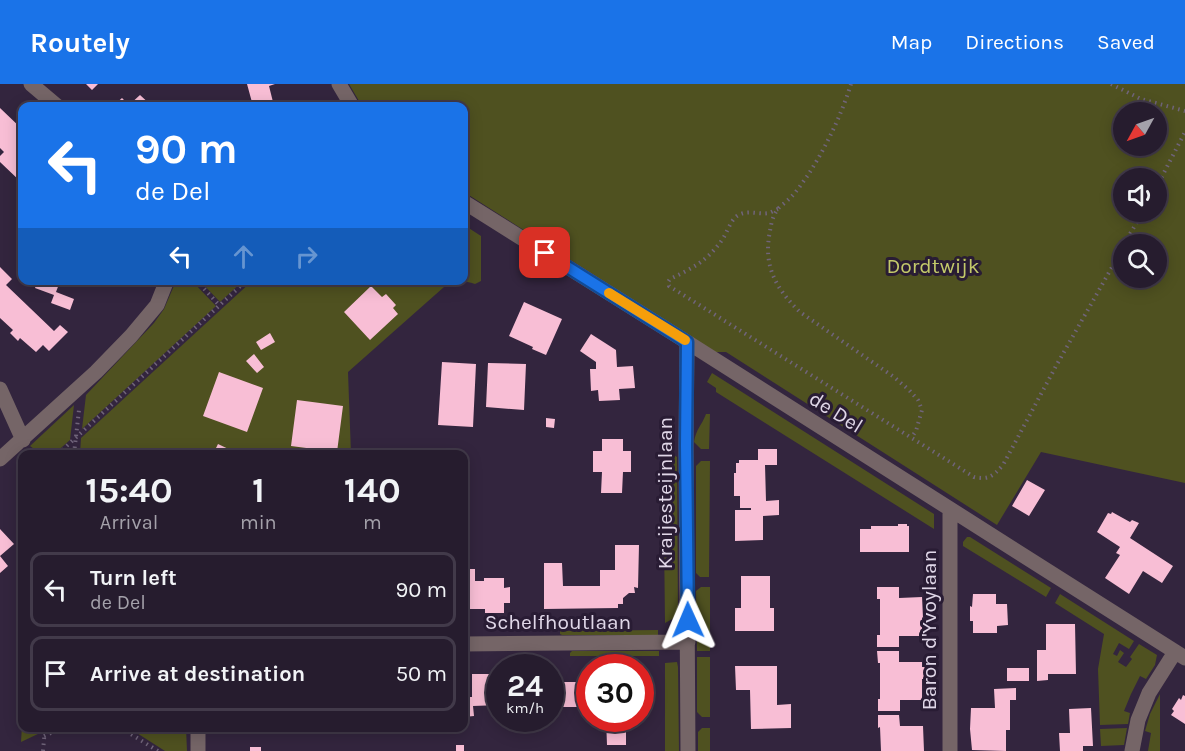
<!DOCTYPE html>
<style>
:root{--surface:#261c2e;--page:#2e2536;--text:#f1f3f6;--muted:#a4a1aa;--line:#423a4a;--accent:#1a73e8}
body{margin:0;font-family:Karla,sans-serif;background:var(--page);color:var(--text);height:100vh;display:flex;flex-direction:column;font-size:22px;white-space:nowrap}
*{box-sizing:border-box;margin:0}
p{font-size:20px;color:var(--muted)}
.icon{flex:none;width:33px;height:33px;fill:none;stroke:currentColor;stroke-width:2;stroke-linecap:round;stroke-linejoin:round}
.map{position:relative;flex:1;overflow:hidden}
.panel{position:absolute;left:18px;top:366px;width:450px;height:282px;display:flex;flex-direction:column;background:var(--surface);border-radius:12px;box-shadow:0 3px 15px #0003,0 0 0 2px var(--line)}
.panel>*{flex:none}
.top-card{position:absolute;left:18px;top:18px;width:450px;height:183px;border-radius:12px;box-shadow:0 3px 15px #0003,0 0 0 2px var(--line);background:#1a73e8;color:#fff;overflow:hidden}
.needle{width:39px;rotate:230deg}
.buttons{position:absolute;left:1113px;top:18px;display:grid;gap:12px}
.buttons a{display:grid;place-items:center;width:54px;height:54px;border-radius:50%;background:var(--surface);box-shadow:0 3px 15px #0003,0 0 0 2px var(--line);font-size:30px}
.speed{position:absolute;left:486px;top:570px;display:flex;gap:12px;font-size:30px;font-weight:700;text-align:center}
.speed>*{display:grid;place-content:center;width:78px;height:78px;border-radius:50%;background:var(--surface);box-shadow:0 3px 15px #0003,0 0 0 2px var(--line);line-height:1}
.speed small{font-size:15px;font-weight:400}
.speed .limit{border:9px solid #d22;background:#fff;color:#111}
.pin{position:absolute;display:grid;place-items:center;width:51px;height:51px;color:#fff;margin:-26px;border-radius:12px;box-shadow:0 3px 9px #0006}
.me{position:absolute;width:66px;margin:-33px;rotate:359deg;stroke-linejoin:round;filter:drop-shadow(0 0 4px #0008)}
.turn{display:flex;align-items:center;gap:21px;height:126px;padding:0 18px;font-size:27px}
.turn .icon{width:78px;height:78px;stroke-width:2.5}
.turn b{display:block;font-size:42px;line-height:51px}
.lanes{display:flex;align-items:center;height:57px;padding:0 18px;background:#0003;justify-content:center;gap:30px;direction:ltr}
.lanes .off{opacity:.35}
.eta{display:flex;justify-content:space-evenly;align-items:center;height:102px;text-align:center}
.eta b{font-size:36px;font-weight:700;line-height:42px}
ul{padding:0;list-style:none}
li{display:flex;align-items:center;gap:18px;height:75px;margin:0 12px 9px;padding:0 6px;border:3px solid var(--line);border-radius:12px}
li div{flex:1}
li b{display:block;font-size:22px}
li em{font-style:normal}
header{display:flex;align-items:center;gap:36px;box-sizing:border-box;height:84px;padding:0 30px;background:var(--accent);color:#fff}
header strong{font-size:28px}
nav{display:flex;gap:33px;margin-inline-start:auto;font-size:21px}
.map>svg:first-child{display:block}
.green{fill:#4f5120;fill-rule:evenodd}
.building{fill:#f8bed5}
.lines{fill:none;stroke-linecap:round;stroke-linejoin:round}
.path{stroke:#70647a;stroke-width:4;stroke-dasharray:1.5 4.5;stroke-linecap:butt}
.minor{stroke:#756567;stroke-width:15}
.route-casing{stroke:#114b97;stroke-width:15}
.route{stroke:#1a73e8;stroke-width:10}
.slow{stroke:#f59e0b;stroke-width:10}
.labels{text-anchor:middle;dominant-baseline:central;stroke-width:6;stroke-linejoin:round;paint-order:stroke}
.park-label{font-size:21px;fill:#c4ca6a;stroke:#291c34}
.street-label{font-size:21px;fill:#e0d7e8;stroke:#291c34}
</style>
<header>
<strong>Routely</strong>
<nav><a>Map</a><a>Directions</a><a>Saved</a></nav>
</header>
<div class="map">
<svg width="1185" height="667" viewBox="0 0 1185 667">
<rect width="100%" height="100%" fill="#33253e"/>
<!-- green -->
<path class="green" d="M349 0H1185V399L1041 368 997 441 726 268H715L464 108V22H362ZM1124 28H1156V62H1124ZM1124 94H1156V128H1124ZM1124 160H1156V194H1124Z
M464 141 481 152V197L475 200C462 196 456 196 444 203L348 288 351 370H80L81 354 252 197 464 196Z
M176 197H192L216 222 82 345 86 311 154 239 164 225Z
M200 197H243L220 218Z
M712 289 934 430V445L716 308V304L707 298Z
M74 321 70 356 54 370H41L30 362Z
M706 330H710L709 365H701L694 358C696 345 702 341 706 330Z
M663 368 670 369 677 373 678 532 665 539Z
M701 377H710L709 493H700L696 489V382Z
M967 453H970L1051 504 1046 513 963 462V458Z
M701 503H710V567H697L696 507Z
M1060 510 1134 557 1129 565 1119 559 1113 570 1117 572 1120 566 1124 569 1118 578 1126 583 1132 575 1130 573 1139 560 1157 571 1155 581 1146 595 1140 592 1131 610 1124 627 1130 629 1128 640 1100 641 1098 585 1104 550 1055 519Z
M658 546V551H562L560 550V547Z
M572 567H659V572H570V569Z
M697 573H710V633H702L697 628Z
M677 578 678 583 679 667H665V579Z
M1160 610V667H1148L1151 649 1145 647 1150 630Z
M22 642V644H40V649L21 658Z
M129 644H186L187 667H165Z
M702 644H710V667H698V648Z
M1127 644 1124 661 1101 662 1100 645Z"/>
<!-- building -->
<path class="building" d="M86 0H98L92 6Z
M247 0H275L269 2 274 22H253Z
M140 11 152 22H113L122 14 129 21Z
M0 24 22 45V64L19 67 22 71V96L21 98 0 78V72L4 68 0 64Z
M0 183 12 195 6 201 54 247 60 241 68 248 49 267 43 261 36 268 20 254 18 257 10 249 13 246 0 234Z
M38 196H49L59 200 56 208 74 215 70 226 51 219 54 211 35 204Z
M371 202 382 213 386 210 396 221 393 224 398 230 370 256 344 228Z
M524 218 562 235 546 271 532 265 533 263 509 252Z
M270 249 275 258 261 266 256 258Z
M591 250 616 266 617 283 633 282 635 304 619 305 620 316 599 317 598 306 591 307 590 285H596V278L580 267Z
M254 270 264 283 257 289 246 277Z
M442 278 476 280 473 343 438 341Z
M488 279 526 280 524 326 486 323Z
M219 288 263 304 247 348 203 332Z
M297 316 343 322 337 368 291 362Z
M546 334 555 335 554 344 546 343Z
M602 355H623V367H631V388H623L622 409H601L602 388H593V367H602Z
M218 360 239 370H213Z
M758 365H777V381H765L766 417 779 416V431L763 432V456L735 457V426H751V424H740V412H734V389H736V379H739V376H758Z
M1027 396 1045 406 1029 432 1012 422Z
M1112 428 1130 438 1132 436 1139 439 1130 454 1173 482 1162 499 1143 487 1129 510 1105 494 1120 471 1116 469 1120 463 1097 448 1108 429 1111 430Z
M898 440H907V442H909V468H860V445H871V442H898Z
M0 445 14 460 0 472 8 482 0 489Z
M615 461H639L638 504 634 503 635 509H629L623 514V520H618V524L544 525V479H562L563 502H600V486H615Z
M464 485H475V497H484V494H504V504L510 503V519H504V529H485V525H469V512H464Z
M741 492H770V524H774V547H735V524H741Z
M877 503H899V514L922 513 923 534 922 533V552H899V563H877V551H880V515H877Z
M973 510H996V520H1007L1008 541 997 542V549H973V537H970V522L972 523Z
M1046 540H1075L1076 590H1048V596L1037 597V566H1046Z
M877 567H899V578H922V583H925V595H922V616H900V627H878V615H880V579H878Z
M735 582H777V621L791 620V644L751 645 750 606H736Z
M1007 584H1029V597H1007Z
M472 590H500V621L473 622 474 632 464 633V613H472Z
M555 598H590V623H556Z
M1016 604V616H1010V646H1006V667L972 666 970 645 971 624H995L994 605Z
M1183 611 1185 612V640L1171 631 1174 627 1172 625 1179 614 1181 616Z
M1091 624 1093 662H1083V667H1060L1059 649H1070L1069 625Z
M878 631H899L900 642H923L924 667H881L880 643 878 644Z
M508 634H519V642H508Z
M606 634H632V645H626V661H607Z
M456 661H464V667H456Z
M250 663H261V667H250Z"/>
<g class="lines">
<!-- path -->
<path class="path" d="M851 0C841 32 826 63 808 91 802 99 796 109 788 116 785 119 780 122 778 125 773 131 771 140 770 147 763 181 775 204 800 228L894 293 909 306 918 316 922 326 916 347 911 354
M1111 0 1141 15 1185 27
M1156 104 1185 48
M778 125C775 126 772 128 769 129 758 131 747 125 737 132 730 137 727 149 722 156 707 177 693 184 670 195L668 198 669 202 974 393C989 396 993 392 1003 381L1056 282 1124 162
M1124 160 1143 128
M196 196 220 222
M58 370 247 196
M74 370 79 326
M121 644 158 667
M44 652 62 644
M43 667 45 644"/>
<!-- minor -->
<path class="minor" d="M31 0 57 22
M339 0 352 22
M464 118 687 258 1185 574
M687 258 686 362 688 667
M0 305 23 356
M0 375 96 288 131 252 157 221 167 196
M464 560 688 558
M198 667V644
M950 667V425
M1132 667 1138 636 1149 609 1175 568"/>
</g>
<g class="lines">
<!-- route casing -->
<g class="route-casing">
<path id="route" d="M545 169 687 258 686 362 688 536"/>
</g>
<!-- route -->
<use href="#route" class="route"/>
<!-- slow -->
<path class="slow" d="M609 209 685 256"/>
</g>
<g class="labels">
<!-- park labels -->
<g class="park-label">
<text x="933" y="182">Dordtwijk</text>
</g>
<!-- street labels -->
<g class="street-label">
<text transform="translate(836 328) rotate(32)">de Del</text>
<text transform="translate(665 409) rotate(-90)">Kraijesteijnlaan</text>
<text x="558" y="538">Schelfhoutlaan</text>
<text transform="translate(929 546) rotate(-90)">Baron d'Yvoylaan</text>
</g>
</g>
</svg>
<div class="buttons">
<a><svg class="needle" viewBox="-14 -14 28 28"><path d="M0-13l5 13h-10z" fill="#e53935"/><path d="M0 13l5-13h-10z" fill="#a4a1aa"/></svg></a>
<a><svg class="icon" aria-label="sound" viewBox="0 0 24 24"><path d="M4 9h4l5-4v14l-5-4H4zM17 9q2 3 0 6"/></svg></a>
<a><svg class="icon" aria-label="search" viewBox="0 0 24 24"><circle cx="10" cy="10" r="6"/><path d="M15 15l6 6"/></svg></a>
</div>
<div class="speed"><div>24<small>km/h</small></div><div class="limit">30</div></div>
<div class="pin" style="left:545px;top:169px;background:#d93025"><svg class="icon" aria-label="arrive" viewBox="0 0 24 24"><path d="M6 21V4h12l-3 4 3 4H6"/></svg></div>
<svg class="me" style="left:688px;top:536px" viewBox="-20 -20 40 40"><path d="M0-17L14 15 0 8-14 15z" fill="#1a73e8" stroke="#fff" stroke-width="4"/></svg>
<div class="top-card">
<div class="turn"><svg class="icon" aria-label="left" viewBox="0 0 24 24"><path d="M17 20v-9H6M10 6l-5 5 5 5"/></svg><div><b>90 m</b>de Del</div></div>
<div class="lanes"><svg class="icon" aria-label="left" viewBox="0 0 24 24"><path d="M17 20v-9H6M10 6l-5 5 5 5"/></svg><svg class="icon off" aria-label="ahead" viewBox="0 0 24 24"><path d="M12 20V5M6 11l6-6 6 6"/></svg><svg class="icon off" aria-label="right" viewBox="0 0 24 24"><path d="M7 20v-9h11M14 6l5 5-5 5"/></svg></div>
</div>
<section class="panel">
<div class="eta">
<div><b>15:40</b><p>Arrival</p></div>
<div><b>1</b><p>min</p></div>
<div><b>140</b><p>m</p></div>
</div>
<ul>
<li><svg class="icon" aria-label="left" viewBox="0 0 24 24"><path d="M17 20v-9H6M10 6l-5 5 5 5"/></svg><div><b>Turn left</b><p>de Del</p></div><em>90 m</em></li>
<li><svg class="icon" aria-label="arrive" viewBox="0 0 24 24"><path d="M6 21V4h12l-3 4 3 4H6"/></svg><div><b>Arrive at destination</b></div><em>50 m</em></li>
</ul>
</section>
</div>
